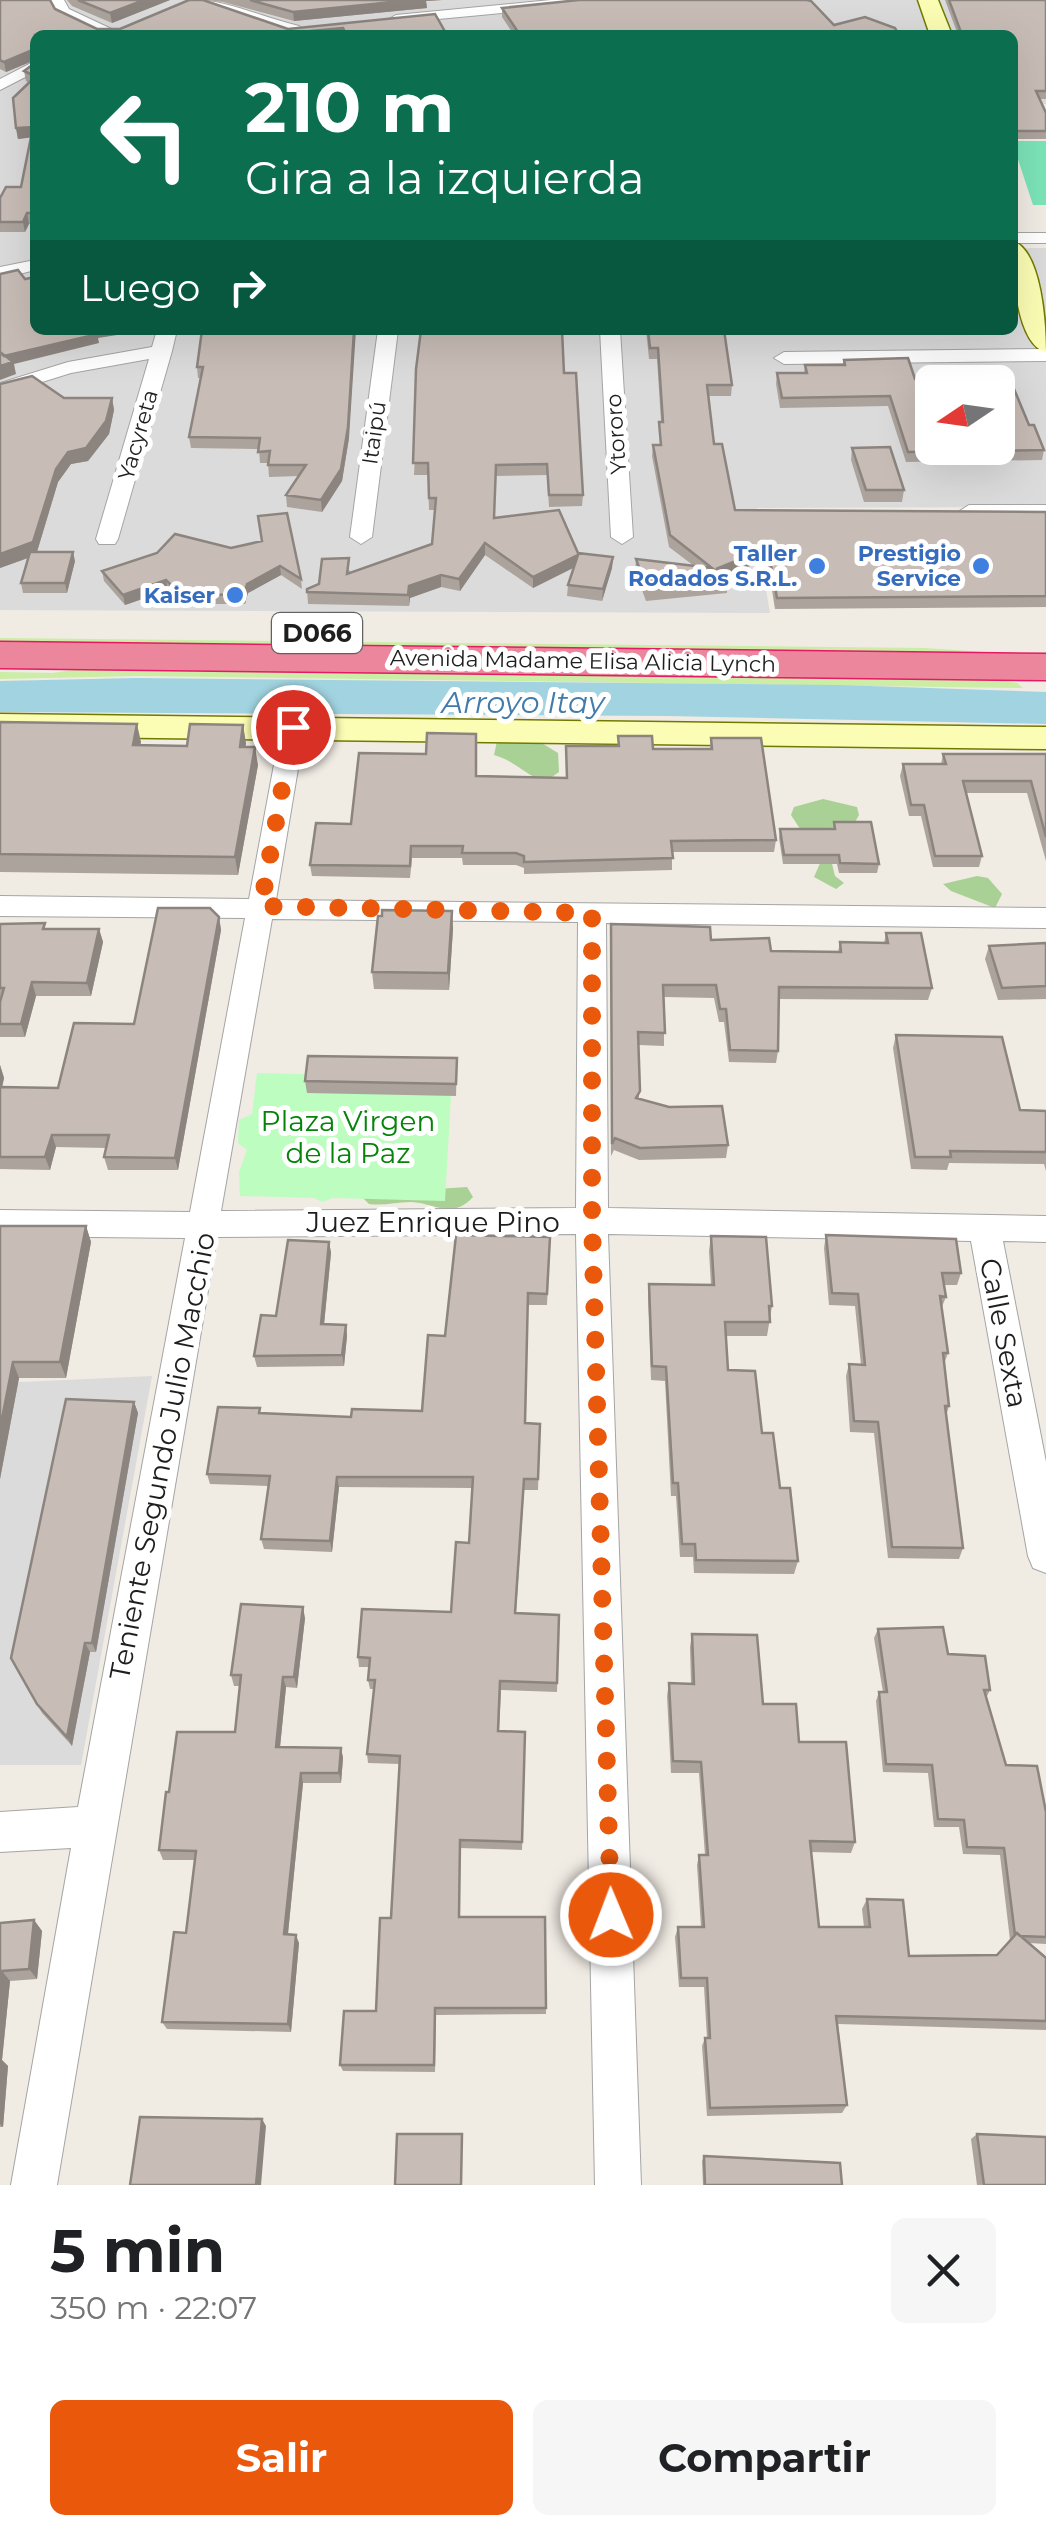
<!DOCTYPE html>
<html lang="es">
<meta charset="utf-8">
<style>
:root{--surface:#fff;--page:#f6f6f6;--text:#202124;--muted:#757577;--accent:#ea580c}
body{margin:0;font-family:Montserrat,sans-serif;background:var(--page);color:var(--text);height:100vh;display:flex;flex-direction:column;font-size:38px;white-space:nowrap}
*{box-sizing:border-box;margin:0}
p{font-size:32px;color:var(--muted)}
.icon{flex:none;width:55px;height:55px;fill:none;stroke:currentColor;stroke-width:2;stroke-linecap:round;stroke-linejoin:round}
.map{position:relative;height:2185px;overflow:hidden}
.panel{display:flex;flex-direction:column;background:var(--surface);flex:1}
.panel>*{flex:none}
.guide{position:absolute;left:30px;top:30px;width:988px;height:305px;border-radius:15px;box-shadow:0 10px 40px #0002;background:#0b6e4f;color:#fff;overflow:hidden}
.needle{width:65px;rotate:257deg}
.tools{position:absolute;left:915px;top:365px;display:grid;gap:20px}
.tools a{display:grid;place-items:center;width:100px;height:100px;border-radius:15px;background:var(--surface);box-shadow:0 10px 40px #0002;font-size:50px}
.pin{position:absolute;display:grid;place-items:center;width:85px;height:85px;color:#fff;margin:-42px;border:5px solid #fff;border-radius:50%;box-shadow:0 2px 10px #0007}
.me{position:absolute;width:110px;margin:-55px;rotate:359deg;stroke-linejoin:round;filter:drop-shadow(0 0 8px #0008)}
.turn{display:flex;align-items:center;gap:35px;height:210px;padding:0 50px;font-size:45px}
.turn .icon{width:130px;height:130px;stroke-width:2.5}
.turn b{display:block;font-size:70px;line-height:85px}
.then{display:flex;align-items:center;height:95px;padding:0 50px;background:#0003;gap:20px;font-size:38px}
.round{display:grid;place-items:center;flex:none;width:105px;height:105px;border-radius:15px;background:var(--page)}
.headline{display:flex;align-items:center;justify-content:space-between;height:170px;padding:0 50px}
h1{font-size:60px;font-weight:700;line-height:75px}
.primary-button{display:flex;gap:20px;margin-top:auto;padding:20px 50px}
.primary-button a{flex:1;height:115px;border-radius:15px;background:var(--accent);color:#fff;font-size:40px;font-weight:700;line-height:115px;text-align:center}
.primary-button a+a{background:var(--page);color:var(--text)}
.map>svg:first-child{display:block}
.residential{fill:#dcdbdb;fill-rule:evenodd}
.grass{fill:#cbeda6}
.forest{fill:#a9d195}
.park{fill:#bdfdc0}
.pitch{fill:#7ce4b8}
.water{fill:#a1d4e0}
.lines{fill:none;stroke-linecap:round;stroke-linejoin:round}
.street-casing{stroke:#a5a5a5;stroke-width:2}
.secondary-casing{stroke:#717a00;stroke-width:3}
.highway-casing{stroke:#e41a66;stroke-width:3}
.street{fill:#fff;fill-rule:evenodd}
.secondary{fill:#fcfdb4;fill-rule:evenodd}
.highway{fill:#ec869d;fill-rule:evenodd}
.wall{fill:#aca39d}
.shaded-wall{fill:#8c847f}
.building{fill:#c8bdb6;stroke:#8c847f;stroke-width:2.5;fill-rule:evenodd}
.route{stroke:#ea580c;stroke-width:18;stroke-dasharray:0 32.4}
.shop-dot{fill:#3f7fe0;stroke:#fff;stroke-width:4}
.labels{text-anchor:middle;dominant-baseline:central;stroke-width:10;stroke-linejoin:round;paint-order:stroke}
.far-street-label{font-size:22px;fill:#1e1e1e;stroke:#fff}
.far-shop-label{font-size:22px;font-weight:bold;fill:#366cbe;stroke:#fff;text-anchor:end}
.shield{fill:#fff;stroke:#626262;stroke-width:2.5}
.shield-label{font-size:25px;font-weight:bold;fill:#1e1e1e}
.park-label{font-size:28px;fill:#05830b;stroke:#fff}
.street-label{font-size:28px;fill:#1e1e1e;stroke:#fff}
.water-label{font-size:30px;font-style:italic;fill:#427aab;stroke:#fff}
</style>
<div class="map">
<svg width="1046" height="2185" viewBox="0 0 1046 2185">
<rect width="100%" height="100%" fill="#f0ebe3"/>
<!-- residential -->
<path class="residential" d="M0 0H1046V104L1013 103 1012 35H35V330H1012L1013 248H1046V507L757 508 754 521 770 613 0 610ZM932 382H998V448H932Z
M152 1376 81 1765H0V1383Z"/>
<!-- grass -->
<path class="grass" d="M0 638 925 648 1046 656 0 645Z
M97 666 964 674 1017 683 1023 688 137 676 0 679V672L53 673Z"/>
<!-- forest -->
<path class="forest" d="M535 739 558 753 559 772 545 782C524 774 515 761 494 755L497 741Z
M823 799 857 807 859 815 855 822 831 828 825 835 835 876 844 883 836 889 814 877 821 861 791 815 794 807Z
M977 876 988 878 1002 894 995 908 951 891 943 884Z
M467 1187 473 1197C452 1220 435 1203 411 1202 396 1202 384 1206 369 1204L359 1194Z"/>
<!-- park -->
<path class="park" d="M257 1073 452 1078 445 1201 333 1198 322 1202 315 1198 240 1196 239 1172 247 1150 238 1143 239 1120 252 1114Z"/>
<!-- pitch -->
<path class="pitch" d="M1012 141H1046V205H1033Z"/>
<!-- water -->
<path class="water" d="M136 678 840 685 1046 692V724L668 716 0 712V681Z"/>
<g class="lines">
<!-- street casing -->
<g class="street-casing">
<path id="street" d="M50 0H64L69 9 120 33 105 35 58 15Z
M193 0C228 0 264 18 299 26L305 35 254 25Z
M551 0H604L597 4 396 23 389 19 396 15Z
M35 61V72L0 90V79Z
M1012 233H1046V243H1012Z
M35 260V270L0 279V267Z
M157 330H177L172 351 118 539 115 544H99L96 539 149 359 71 373 0 395V383L68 362 152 347Z
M378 330H398L372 537 361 544 350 537Z
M600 330H620L633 537 622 544 611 537Z
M1046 349V361L784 364 774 358 784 352Z
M969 505H1046V519L961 517 958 512Z
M293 719 305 727 276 900 1046 908V928L606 923 608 1208 1046 1216V1242L1003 1241 1046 1462V1573L1033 1568 1028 1556 971 1241 608 1234 641 2185H595L576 1234 217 1237 57 2185H11L71 1848 0 1852V1812L78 1807 185 1238 0 1236V1210L190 1212 245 918 0 916V896L249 899 281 727ZM272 919 578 922 576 1208 221 1211Z"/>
</g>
<!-- secondary casing -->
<g class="secondary-casing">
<path id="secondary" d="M918 0H938L952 35H930Z
M1012 241C1042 249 1046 327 1046 352 1016 345 1012 268 1012 241Z
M0 714 1046 727V749L0 736Z"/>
</g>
<!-- highway casing -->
<g class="highway-casing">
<path id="highway" d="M0 642 1046 654V680L0 668Z"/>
</g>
<!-- street -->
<use href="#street" class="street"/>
<!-- secondary -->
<use href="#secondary" class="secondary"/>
<!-- highway -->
<use href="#highway" class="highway"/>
</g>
<!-- wall -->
<path class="wall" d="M0 0 55 9 97 29H288L435 14 447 35H35V60L6 72 0 69Z
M67 0H170L112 23 72 6Z
M207 0H442L426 1 427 8 294 21 223 2Z
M945 0H1046V99H1040L1046 113V139H1012V35H958Z
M502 8 834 25 899 35H514L502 17Z
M35 63V224H29L25 232H0V198L21 187 31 137 18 139 16 128 29 83 26 81 24 71Z
M202 330 349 438 342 481 322 512 287 507 286 495 299 476 269 477 268 463H260L259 449 191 448 189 437 200 378H198L197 367Z
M421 330H569V332H562L564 373 583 495 582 506 549 507 547 475 496 476 494 518 578 553 613 557 612 568 602 601 567 596 568 585 573 568 533 588 485 555 460 591 441 587 410 598 409 606 308 604 307 589 350 570 349 574 432 544 435 510H429L428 475H414Z
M646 330H724L732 385 731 396H708L714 444 735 510 1046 512V607L775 609 767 559 728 575 727 593 646 601 635 571 636 559 694 566 669 547 652 456 653 445H660L659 422H661L657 359H649Z
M844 360 915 379 1029 425 1044 450 1042 460 906 462 888 406 780 408 776 384 777 373H804L805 365H843Z
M0 384 64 398H112L114 410 109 434 88 461 71 464 58 482 37 552 75 561 67 593H23L21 583 28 558 0 568Z
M852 448 904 490 902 502H864L851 460Z
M262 541 301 579 302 589 281 575 248 593 245 604H181L168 590 125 605 104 581 102 571Z
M0 722 141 742 140 745 187 746 243 725 246 747 258 765 238 875 0 872Z
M618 736 653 749H710L711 738 776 840 774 852H672V870L524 874V868L516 865H463L462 858H412L410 878 312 876 310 865 351 824 476 776 567 778 618 746Z
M943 754H1046V861L1027 793H966L982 856 979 867H933L921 816H909L900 776 903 764H941Z
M834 822 879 864 877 873H839L837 864H783L779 838 780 829H833Z
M452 911 453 929 449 990 374 989 372 972Z
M219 917 221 930 178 1170H108L104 1157 106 1148 56 1147 50 1170 0 1169V1065L4 1078 2 1087 58 1088 134 1024Z
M0 924 46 929H99L103 942 91 996H36L25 1037H0Z
M611 924 771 951 838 952 840 942 884 943 886 933 932 988 928 1000 779 999 778 1051 776 1063 729 1062 724 1022H719L714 998 664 997V1046L639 1045V1099L728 1145 726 1158 639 1160 614 1150 611 1156Z
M1046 943V999L998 1000 985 959 989 946Z
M896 1035 1020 1110 1046 1111V1171L1044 1164 949 1163 947 1170 911 1169 893 1048Z
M457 1058 456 1096 307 1093 305 1081Z
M0 1226H86L91 1242 66 1378H19L0 1479Z
M826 1235 961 1273 957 1285H944L946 1297 941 1309 948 1353 944 1364 949 1406 946 1416 963 1548 959 1559 888 1558 874 1433 850 1432 846 1376 849 1364 861 1365 855 1306 829 1305 824 1248Z
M711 1236 772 1306 767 1336H726L728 1370 762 1433 780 1488 798 1561 794 1574 694 1573 693 1557H680L676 1496H671L665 1381 651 1380 648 1298 649 1284 711 1285 709 1251Z
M550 1237 547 1305H528L525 1423 540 1424 538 1490H524L516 1613 559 1615 557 1692 501 1690 499 1731 525 1732 522 1850 460 1848 459 1917H545L546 2014 436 2015 435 2072 343 2071 340 2065 376 2011 391 1918 400 1764 368 1763 367 1754 374 1689H370L368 1680 369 1667H359L358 1657 451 1612 469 1543 472 1488 339 1487 332 1552 264 1549 261 1539 268 1486 210 1484 207 1474 261 1413 351 1417 422 1411 445 1336Z
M329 1242 331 1253 324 1324 346 1325 347 1336 344 1366 257 1367 254 1356 276 1316Z
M134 1402 138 1413 96 1652H90L72 1746 42 1713 11 1658Z
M305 1618 297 1688 286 1687 280 1747 341 1748 343 1758 341 1783H303L288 1934 299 1943 291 2032 167 2029 162 2022 186 1933 195 1860H163L159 1850 169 1792 235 1732 240 1686H234L231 1675Z
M878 1629 948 1654 990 1690 986 1698 1006 1765 1046 1812V1944L1029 1943 1046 1958V2030L838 2024 847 2105 842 2113 707 2116 702 2046 705 2038H707L704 1987H679L675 1937 678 1927H701L697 1865 699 1855H705L699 1773H671L667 1696 669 1683 691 1684 690 1647 692 1634 799 1742 855 1842 851 1853 811 1852 819 1927H864L862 1909 867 1899 909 1956 997 1955 1010 1940 1000 1855 963 1854 959 1827H934L928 1773 883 1772 876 1701 879 1692H883L874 1638Z
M34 1920 42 1931 37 1979 10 1981 2 2060 8 2066 3 2127H0V1923Z
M977 2134 1046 2185H977L971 2139Z
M704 2156 842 2185H703L702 2161Z"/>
<!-- shaded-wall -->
<path class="shaded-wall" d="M144 0H170L112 23 110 13Z
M413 0H442L426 1 427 8 294 21 293 12Z
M343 28V35H289V33Z
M35 49V60L6 72 4 62Z
M33 127 35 137 18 139 16 128Z
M27 213 29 224 25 232 23 222Z
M94 330H135L136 332 98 338 99 343 14 364 16 374 0 380V366L3 356Z
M354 330H356L349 438 342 481 322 512 321 500Z
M112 398 114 410 109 434 88 461 71 464 58 482 36 555 0 568V554L56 469Z
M485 543V555L460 591 459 579Z
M768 548 767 559 715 580 716 569Z
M73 552 75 561 67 593 65 583Z
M578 555 577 566 533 588V577Z
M613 557 612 568 602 601 603 589Z
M280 566 281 575 248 593 245 604 244 595 247 584Z
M441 575V587L410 598 409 606V586Z
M166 580 168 590 125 605 123 595Z
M137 724 141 742 136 763 133 745Z
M243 725 246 743 243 765 240 747Z
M255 747 258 765 238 875 235 857Z
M452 911 453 929 449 990 448 973Z
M219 917 221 930 178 1170 175 1158Z
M99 929 103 942 91 996 87 983Z
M32 982 36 996 25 1037 21 1024Z
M0 1065 4 1078 0 1097Z
M52 1135 56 1147 50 1170 45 1157Z
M86 1226 91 1242 66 1378 60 1362Z
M329 1242 331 1253 323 1335 321 1324Z
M346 1325 347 1336 344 1366 342 1355Z
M13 1362 19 1378 0 1479V1429Z
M134 1402 138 1413 96 1652 92 1643Z
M337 1477 339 1487 332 1552 330 1541Z
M303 1607 305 1618 297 1688 294 1677Z
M85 1643 90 1652 72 1746 67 1737Z
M283 1677 286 1687 279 1757 276 1747Z
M341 1748 343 1758 341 1783 339 1773Z
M301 1773 303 1783 287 1943 284 1934Z
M34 1920 42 1931 37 1979 29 1969Z
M296 1935 299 1943 291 2032 288 2024Z
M2 1971 10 1981 2 2060 8 2066 3 2127 0 2124V1987Z
M262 2119 266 2126 261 2185H256Z"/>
<!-- building -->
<path class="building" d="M0 0H50L55 9 97 29H120L189 0H203L288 29 435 14 447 35H347L343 28 289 33V35H35V49L4 62 0 60Z
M78 0H144L110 13Z
M250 0H413L293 12Z
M579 0H807L811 1 834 25 865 17 895 28 899 35H520L502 8Z
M949 0H1046V91H1036L1046 113V131H1012V35H962Z
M35 63V76L24 71Z
M35 77V213H27L23 222H0V198L6 187H21L33 127 16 128 13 98Z
M18 270 25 279 35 277V330H95L98 334 4 356 0 352V274Z
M202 330H354L348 427 341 469 321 500 286 495 306 465H268L270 451 258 452 260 438 189 437 203 367H197Z
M421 330H562L564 373H576L583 495H549L547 464 496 465 494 518 559 510 578 553 613 557 603 589 568 585 578 555 533 577 485 543 459 579 441 575 409 586 408 595 307 592V589L319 584 322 559 349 558 347 574 432 544 436 498H429L428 463H413L416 369Z
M648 330H724L732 385H707L714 444H722L735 510 1046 512V596L777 598 768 548 716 569 728 570V581L647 589 636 559 712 568 670 535 653 445H661L659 422H663L658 348H650Z
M0 352 13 362 0 366Z
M908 358 915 379 1009 377 1029 425H1034L1044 450 908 452 890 396 782 398 777 373H807L805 365H845L844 360ZM932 382H998V448H932Z
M32 376 64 398H112L106 421 86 448 68 452 56 469 33 542 0 554V384Z
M890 447 904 490H866L852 448Z
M287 513 301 579 280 566 247 584 244 595 180 594 166 580 123 595 102 571 157 553 175 534 231 548 262 541 258 516Z
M30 552H73L65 583H21Z
M0 722 137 724 133 745 187 746 190 724 243 725 240 747H255L235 857 0 854Z
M427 733 476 734V776L567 778 566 746H619L618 736H652L653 749H712L711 738H761L776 840 671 841 673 858 524 862V856L516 853H462L463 846H411L410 866 310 865 316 823 351 824 359 753 426 754Z
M943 754H1046V837L1031 781H963L982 856H935L924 805H911L903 764H946Z
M834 822H871L879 864 840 863 839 855H784L780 829H835Z
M158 908H210L219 917 175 1158 104 1157 109 1135H52L45 1157H0V1087L58 1088 74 1023 134 1024Z
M382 910 452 911 448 973 372 972 378 916H382Z
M45 923 43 929H99L87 983 32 982 21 1024H0V1002L4 988H0V924Z
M611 924 710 927 711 940 769 938 771 951 841 952 840 942 888 943 886 933H921L932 988 779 987 778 1051 730 1050 726 1009H720L716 985H663L665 1033 638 1032 640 1091 636 1098 669 1107 722 1106 728 1145 640 1148 615 1138 612 1144Z
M1046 943V986L1002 988 989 946Z
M896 1035 1002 1037 1020 1110 1046 1111V1152L950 1151 951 1157H915Z
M308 1056 457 1058 456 1084 305 1081Z
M0 1226H86L60 1362H13L0 1429Z
M456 1235 550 1237 547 1294 528 1293 525 1423 540 1424 538 1479H524L515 1613 559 1615 557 1683 500 1681 498 1731 525 1732 522 1842 460 1840 459 1917H545L546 2008H435L434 2065H340L344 2011H376L380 1918H391L400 1756 367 1754 375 1680H368L370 1658 358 1657 362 1609 451 1612 456 1542 469 1543 473 1477H337L330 1541 261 1539 270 1476 207 1474 218 1407 260 1408 259 1413 351 1417 352 1409 422 1411 428 1335 445 1336Z
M826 1235 956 1239 961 1273H942L946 1297 940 1296 948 1353H943L949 1406H945L963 1548 892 1547 878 1422 854 1421 849 1364 865 1365 858 1294 832 1293Z
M711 1236 766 1237 772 1306H769L770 1322H725L728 1370 755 1371 762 1433H773L780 1488H790L798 1561 696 1560 695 1544H682L678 1483H673L666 1367 652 1366 649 1284 714 1285Z
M288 1240 329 1242 321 1324 346 1325 342 1355 254 1356 261 1315 276 1316Z
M66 1399 134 1402 92 1643H85L67 1737 37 1704 11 1658Z
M241 1604 303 1607 294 1677H283L276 1747 341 1748 339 1773H301L284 1934 296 1935 288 2024 162 2022 174 1932 186 1933 196 1851 159 1850 166 1792H169L177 1732H235L241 1675H231Z
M943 1627 948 1654 985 1656 990 1690H984L1006 1765 1037 1766 1046 1812V1937L1020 1936 1017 1933 1015 1935 1004 1848 967 1847 964 1820 938 1819 932 1765 886 1764 879 1692H887L878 1629Z
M692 1634 757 1635 763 1704H796L799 1742H846L855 1842 810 1841 819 1927H870L867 1899 903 1900 909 1956 997 1955 1017 1933 1046 1958V2021L836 2016 847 2105 710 2108 705 2038H710L707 1978H681L678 1927H704L699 1855H708L701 1762 673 1761 669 1683 694 1684Z
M34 1920 29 1969 2 1971 0 1987V1923Z
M140 2117 262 2119 256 2185H130Z
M397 2134H462L461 2185H395Z
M977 2134 1046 2137V2185H984Z
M704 2156 840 2163 842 2185H705Z"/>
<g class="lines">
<!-- route -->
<path class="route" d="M293 727 261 906 592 913V1221L611 1915"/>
</g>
<!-- markers -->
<g class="shop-dot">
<circle cx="817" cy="566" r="10"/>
<circle cx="981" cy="566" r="10"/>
<circle cx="235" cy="595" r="10"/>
</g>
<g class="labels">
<!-- far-street labels -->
<g class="far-street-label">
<text transform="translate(374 433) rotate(-82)">Itaipú</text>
<text transform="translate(616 434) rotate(-94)">Ytororo</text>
<text transform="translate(138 435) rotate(-74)">Yacyreta</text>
<text transform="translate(583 661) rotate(1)">Avenida Madame Elisa Alicia Lynch</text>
</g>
<!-- far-shop labels -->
<g class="far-shop-label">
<text x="797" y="553">Taller<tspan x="797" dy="25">Rodados S.R.L.</tspan></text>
<text x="961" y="553">Prestigio<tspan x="961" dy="25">Service</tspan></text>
<text x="215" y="595">Kaiser</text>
</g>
<!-- shield labels -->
<rect class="shield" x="272" y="613" width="90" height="40" rx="8"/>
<g class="shield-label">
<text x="317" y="633">D066</text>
</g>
<!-- park labels -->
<g class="park-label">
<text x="348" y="1121">Plaza Virgen<tspan x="348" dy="32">de la Paz</tspan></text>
</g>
<!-- street labels -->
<g class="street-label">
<text x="433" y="1222">Juez Enrique Pino</text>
<text transform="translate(1004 1333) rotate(79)">Calle Sexta</text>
<text transform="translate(162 1456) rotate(-79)">Teniente Segundo Julio Macchio</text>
</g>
<!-- water labels -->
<g class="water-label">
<text x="523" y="702">Arroyo Itay</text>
</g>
</g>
</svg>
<div class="tools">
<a><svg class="needle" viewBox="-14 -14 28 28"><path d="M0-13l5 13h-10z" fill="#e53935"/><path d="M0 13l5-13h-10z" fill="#757577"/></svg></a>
</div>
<div class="pin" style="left:293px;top:727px;background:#d93025"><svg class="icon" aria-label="arrive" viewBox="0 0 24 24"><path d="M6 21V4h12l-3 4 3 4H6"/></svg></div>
<svg class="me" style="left:611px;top:1915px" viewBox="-20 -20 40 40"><circle r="17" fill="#ea580c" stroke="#fff" stroke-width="3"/><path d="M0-11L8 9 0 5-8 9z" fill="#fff"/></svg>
<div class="guide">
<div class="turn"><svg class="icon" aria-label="left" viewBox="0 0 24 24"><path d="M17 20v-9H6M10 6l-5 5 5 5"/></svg><div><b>210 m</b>Gira a la izquierda</div></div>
<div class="then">Luego<svg class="icon" aria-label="right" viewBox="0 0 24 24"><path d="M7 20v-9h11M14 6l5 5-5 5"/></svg></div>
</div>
</div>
<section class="panel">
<div class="headline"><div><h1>5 min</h1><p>350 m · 22:07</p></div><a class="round"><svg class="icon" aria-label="close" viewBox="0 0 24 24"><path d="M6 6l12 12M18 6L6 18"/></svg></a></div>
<div class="primary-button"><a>Salir</a><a>Compartir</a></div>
</section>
